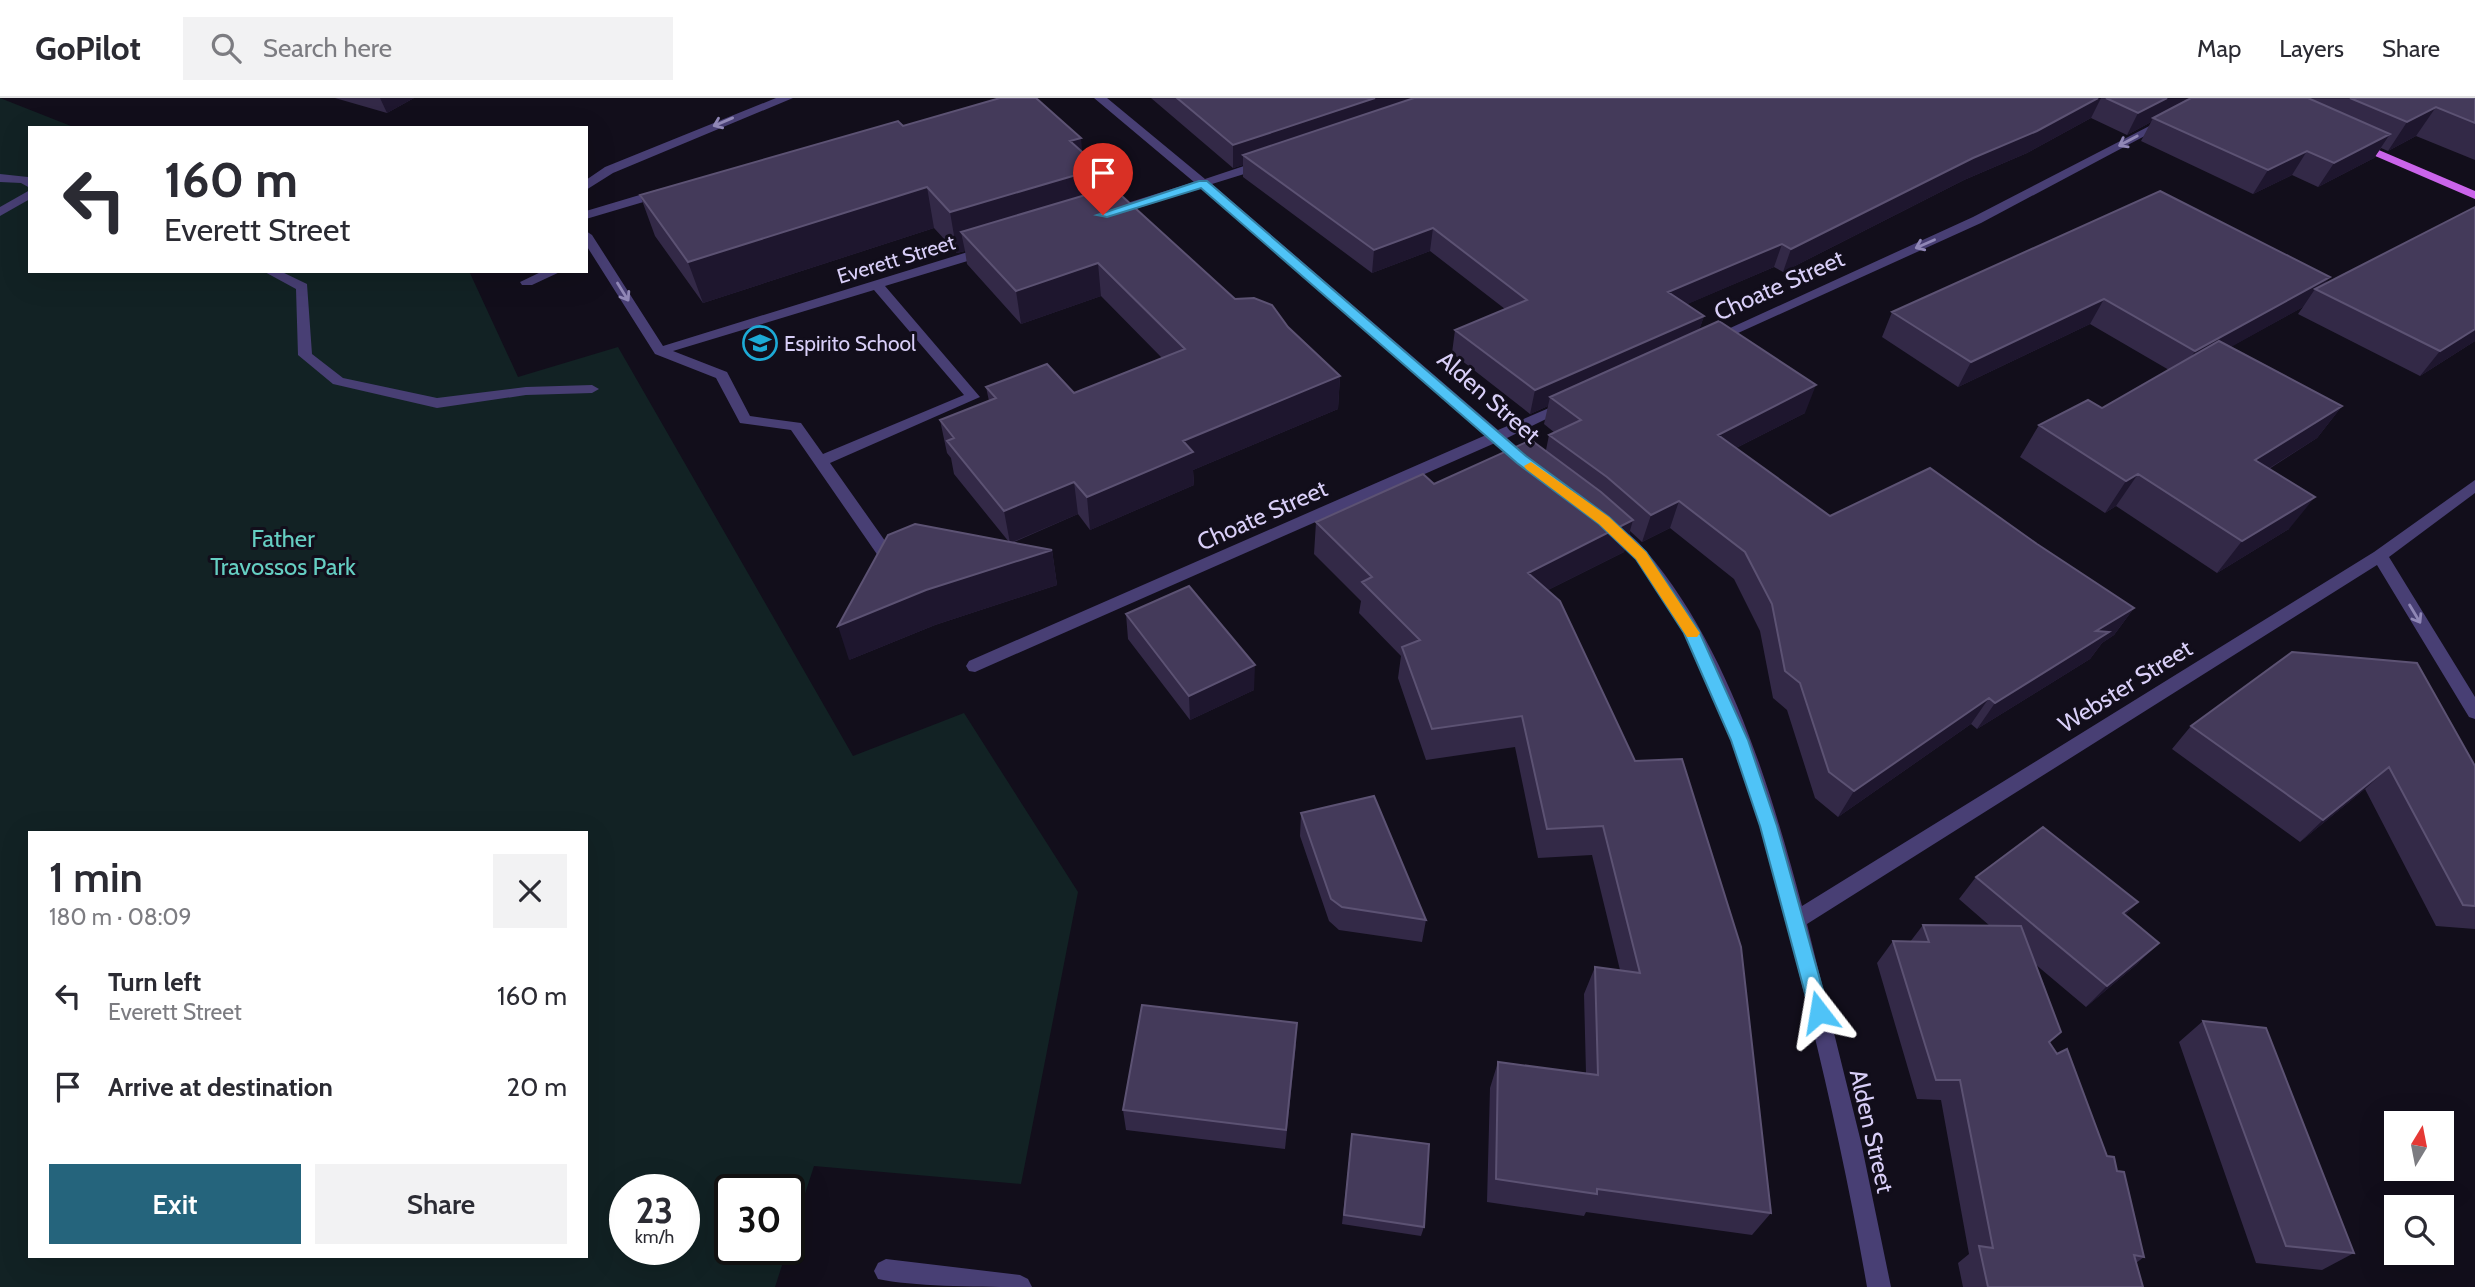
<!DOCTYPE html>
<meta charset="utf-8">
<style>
:root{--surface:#fff;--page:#f2f2f3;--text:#2b2b33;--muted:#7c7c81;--line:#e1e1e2;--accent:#25647c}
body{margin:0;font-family:Cabin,sans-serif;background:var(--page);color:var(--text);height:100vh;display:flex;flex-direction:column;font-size:26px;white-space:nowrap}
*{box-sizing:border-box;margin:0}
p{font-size:23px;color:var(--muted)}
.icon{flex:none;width:38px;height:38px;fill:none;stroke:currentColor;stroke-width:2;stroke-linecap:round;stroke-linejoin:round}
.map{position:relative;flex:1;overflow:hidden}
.sheet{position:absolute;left:28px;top:733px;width:560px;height:427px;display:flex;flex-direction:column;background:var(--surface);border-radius:0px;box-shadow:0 7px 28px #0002}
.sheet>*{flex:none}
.guide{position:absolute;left:28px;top:28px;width:560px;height:147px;border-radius:0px;box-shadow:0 7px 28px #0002;background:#fff;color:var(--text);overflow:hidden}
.needle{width:46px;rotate:10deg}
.controls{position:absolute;left:2384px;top:1013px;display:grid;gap:14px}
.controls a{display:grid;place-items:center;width:70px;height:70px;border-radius:0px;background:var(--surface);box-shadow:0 7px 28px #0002;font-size:35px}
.speed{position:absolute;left:609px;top:1076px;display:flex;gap:14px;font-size:35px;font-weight:700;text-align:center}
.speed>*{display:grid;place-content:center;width:91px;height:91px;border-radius:50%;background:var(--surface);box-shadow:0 7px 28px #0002;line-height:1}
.speed small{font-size:18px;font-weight:400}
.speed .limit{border:4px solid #111;border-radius:10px;background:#fff;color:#111}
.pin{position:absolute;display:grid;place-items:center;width:60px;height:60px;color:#fff;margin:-72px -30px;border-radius:50% 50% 50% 0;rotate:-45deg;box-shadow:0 0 7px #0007}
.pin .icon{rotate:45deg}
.me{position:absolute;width:77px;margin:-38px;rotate:346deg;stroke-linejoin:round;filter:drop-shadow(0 0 5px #0008)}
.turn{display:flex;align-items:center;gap:24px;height:147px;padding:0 21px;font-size:32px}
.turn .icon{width:91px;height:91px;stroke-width:2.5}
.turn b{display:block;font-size:49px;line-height:60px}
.round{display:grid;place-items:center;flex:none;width:74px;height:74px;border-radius:0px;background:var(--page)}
.headline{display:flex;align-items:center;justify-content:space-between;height:119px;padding:0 21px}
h1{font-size:42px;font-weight:600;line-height:52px}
.primary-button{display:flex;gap:14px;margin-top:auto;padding:14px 21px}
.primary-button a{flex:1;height:80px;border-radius:0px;background:var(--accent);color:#fff;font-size:28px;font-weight:600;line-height:80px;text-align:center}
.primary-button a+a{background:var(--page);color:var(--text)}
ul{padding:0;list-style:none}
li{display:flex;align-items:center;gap:21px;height:91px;padding:0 21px}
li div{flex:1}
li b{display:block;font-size:26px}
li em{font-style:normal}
header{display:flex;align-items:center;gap:42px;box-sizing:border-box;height:98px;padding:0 35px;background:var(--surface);border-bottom:2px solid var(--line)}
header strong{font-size:33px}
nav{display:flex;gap:38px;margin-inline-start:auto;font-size:24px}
.search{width:490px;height:63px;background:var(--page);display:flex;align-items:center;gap:18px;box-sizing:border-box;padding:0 24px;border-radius:0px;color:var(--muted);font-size:26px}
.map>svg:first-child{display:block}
.green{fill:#122224;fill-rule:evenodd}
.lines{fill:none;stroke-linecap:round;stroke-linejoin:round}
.minor{fill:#483f74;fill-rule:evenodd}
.major{fill:#ca64ea;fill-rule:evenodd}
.wall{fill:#332947}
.shaded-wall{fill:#1e162e}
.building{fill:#443a5a;stroke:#5c5273;stroke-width:2}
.oneway{stroke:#9087b6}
.route{fill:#4fc3f7;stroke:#337fa1;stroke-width:2}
.slow{fill:#f59e0b}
.labels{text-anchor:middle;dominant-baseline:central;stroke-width:6;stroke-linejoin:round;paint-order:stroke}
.far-street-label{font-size:21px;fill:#d9cff8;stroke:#120e1b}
.far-poi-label{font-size:21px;fill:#d9cff8;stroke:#120e1b;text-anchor:start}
.street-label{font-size:24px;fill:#d9cff8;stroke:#120e1b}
.park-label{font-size:24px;fill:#65cec2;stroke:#120e1b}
</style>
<header>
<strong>GoPilot</strong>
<div class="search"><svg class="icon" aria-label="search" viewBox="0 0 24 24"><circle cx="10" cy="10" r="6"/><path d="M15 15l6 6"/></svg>Search here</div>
<nav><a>Map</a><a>Layers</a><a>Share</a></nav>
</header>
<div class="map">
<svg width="2475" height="1189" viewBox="0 0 2475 1189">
<rect width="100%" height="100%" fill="#120e1b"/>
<!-- green -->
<path class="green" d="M0 0 76 30H30V173H469L518 279 618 249 853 658 964 615 1078 794 1021 1086 814 1068 789 1145V1092H730V1152H787L775 1189H0ZM30 735H586V1158H30ZM625 1092H684V1152H625Z"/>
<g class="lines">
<!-- minor -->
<path class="minor" d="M776 0H793L613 75 586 92V82L605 69Z
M1094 0H1107L1205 81 1262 62H1270V68L1212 86 1498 332 1563 304 1568 302 1575 307 1507 340 1533 363 1536 366 1533 369H1523L1495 345 975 574 969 573 966 568 969 563 1486 337 1201 90 1113 118H1105V112L1194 84Z
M2161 22 2171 24 1981 125 1716 245 1711 246 1704 242 1973 119Z
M0 76 28 79 30 90 21 85 0 84Z
M663 90 667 91V97L586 121V113Z
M30 92V101L0 118V109Z
M586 133 592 137 663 248 984 149H994V155L885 188 980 299 830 365 895 457 897 461 895 465H883L791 332 740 325 716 280 655 256 586 147ZM874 192 964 297 823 356 801 325 750 318 727 274 673 253Z
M263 173H280L307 186 312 256 343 280 437 300 526 289 592 287 599 291 592 295 526 297 437 310 333 286 298 257 296 191Z
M543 173H562L532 187H522L520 184Z
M2475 382V395L2389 459 2475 599V621L2469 619 2377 467 1807 826 1861 1044 1891 1189H1867C1849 1085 1826 982 1800 879 1767 743 1727 568 1634 460 1625 449 1614 441 1603 431L1601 427 1603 423H1615C1625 433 1637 442 1646 453 1728 549 1770 688 1802 808L2374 454Z
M886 1161 1020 1177 1028 1181 1032 1189C990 1189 915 1189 878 1181L874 1173 878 1165Z"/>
<!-- major -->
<path class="major" d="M2352 44H2360L2475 93V101L2352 48Z"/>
</g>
<!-- wall -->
<path class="wall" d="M335 0H414L387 15Z
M1151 0H2475V62L2416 38 2388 53 2381 50 2374 60 2318 89 2292 77 2253 96 2141 43 2151 24 2127 37 2091 20 2027 55 1964 82 1783 174 1774 169 1687 206 1704 218 1699 232 1805 315 1736 350 1830 418 2037 446 2134 510 2114 537 2102 545 2090 561 1977 631 1971 626 1838 719 1815 700 1787 612 1773 600 1760 533 1734 481 1670 430 1642 444 1630 433 1624 454 1548 492 1771 1115 1752 1137 1586 1114 1584 1118 1487 1104 1490 990 1498 964 1586 975 1584 896 1595 869 1620 872 1592 757 1538 760 1515 649 1426 662 1398 580 1401 558 1359 515 1361 503 1314 456 1316 424 1546 352 1549 337 1555 335 1544 326 1548 308 1530 316 1452 255 1455 232 1505 211 1430 153 1372 175 1243 79V67L1233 70Z
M903 28 1082 54 1100 70 1102 92 1235 201 1288 229 1340 278 1338 311 1193 372 1194 387 1090 432 1078 416 1012 445 1052 452 1057 487 935 527 849 562 1009 444 954 376 951 360 947 355 940 322 989 303 986 289 1074 295 1162 260 1101 198 1021 226 967 166 965 153 957 155 934 130 703 205 655 138 640 97Z
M2475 109V243L2420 278 2298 216 2303 209 2230 249 2342 308 2317 340 2269 371 2289 431 2217 475 2116 408 2105 415 2020 359 2039 327 2102 310 2169 272 2090 226 1958 289 1882 239 1892 214 2325 186Z
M1126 516 1254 592 1190 622 1128 541Z
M2191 628 2475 668V831L2436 828 2365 691 2300 744 2172 651Z
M1301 715 1426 822 1422 844 1339 832 1329 823 1300 738Z
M1976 779 2138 804 2125 817 2159 845 2136 867 2086 909 2035 866 2050 945 2107 1058 2117 1073 2144 1159 2136 1165 2143 1189H1963L1958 1165 1969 1156 1941 1002 1917 1001 1877 865 1893 843 1910 844 1923 827 1990 828 1959 801Z
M2203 923 2354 1155 2322 1172 2256 1165 2179 944Z
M1296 946 1285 1051 1126 1032 1123 1012Z
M1352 1036 1424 1129 1421 1138 1342 1126Z"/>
<!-- shaded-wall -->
<path class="shaded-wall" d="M380 0H414L387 15Z
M1375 0H1429L1243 57V67L1233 70V47Z
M2098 0H2101L2091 20 2027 55 1964 82 1783 174 1791 151 1973 60Z
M2167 0H2196L2153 20 2151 24 2127 37 2138 15Z
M2436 9 2416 38 2388 53 2407 24Z
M2390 36 2374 60 2318 89 2334 65Z
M1081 40 1084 74 1100 70 1103 110 961 134 965 153 957 155 950 114 1070 43Z
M2307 53 2292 77 2253 96 2268 72Z
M927 89 934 130 703 205 688 164Z
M1433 130 1430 153 1372 175 1374 152Z
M1782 146 1774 169 1662 217 1668 194Z
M1098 165 1101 198 1021 226 1016 193Z
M2330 179 2320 193 2315 191 2303 209 2179 278 2195 253Z
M2104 201 2090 226 1958 289 1971 264Z
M1704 218 1696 241 1550 299 1548 308 1530 316 1535 292Z
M2475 231V243L2420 278 2440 253Z
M1340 278 1338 311 1193 372 1194 387 1090 432 1087 399 1183 343Z
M1816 287 1805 315 1708 364 1718 337Z
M2342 308 2317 340 2231 394 2255 362Z
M2138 376 2116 408 2105 415 2126 383Z
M1074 384 1078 416 1010 445 1004 413Z
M2315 399 2289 431 2217 475 2242 443Z
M1679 403 1670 430 1642 444 1651 417Z
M1633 422 1624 454 1520 506 1528 475Z
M1052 452 1057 487 935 527 849 562 838 528 926 492Z
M2134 510 2114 537 2102 545 2090 561 1977 631 1995 605 2096 533Z
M1255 567 1254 592 1190 622 1189 598Z
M1989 600 1971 626 1838 719 1854 693Z
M2389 669 2365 691 2300 744 2323 722Z
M2138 804 2116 826 2123 815Z
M2159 845 2136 867 2086 909 2107 888Z"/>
<!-- building -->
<path class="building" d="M1000 0H1036L1081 40 1070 43 1100 70 950 114 927 89 688 164 640 97 898 23 903 28Z
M1177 0H1375L1233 47Z
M1414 0H2098L2037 33 1973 60 1791 151 1782 146 1668 194 1704 218 1535 292 1455 232 1527 202 1433 130 1374 152 1243 57Z
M2106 0H2167L2138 15Z
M2191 0H2308L2390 36 2334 65 2307 53 2268 72 2153 20Z
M2350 0H2475V25L2436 9 2407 24Z
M1112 89 1235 201 1254 200 1272 207 1288 229 1340 278 1183 343 1193 354 1087 399 1074 384 1004 413 947 343 954 340 940 322 996 300 986 289 1047 266 1074 295 1185 251 1098 165 1016 193 961 134Z
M2160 93 2330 179 2195 253 2104 201 1971 264 1892 214Z
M2475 109V231L2440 253 2315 191Z
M1719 223 1816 287 1718 337 1830 418 1930 370 2037 446 2134 510 2096 533 2109 534 1995 605 1989 600 1854 693 1829 674 1800 585 1785 573 1772 506 1745 454 1679 403 1651 417 1607 379 1549 337 1581 322 1550 299Z
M2219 243 2342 308 2255 362 2315 399 2242 443 2138 376 2126 383 2039 327 2088 302 2102 310Z
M1531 342 1601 394 1633 422 1528 475 1560 503 1635 663 1682 661 1741 849 1771 1115 1597 1091V1096L1496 1081 1498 964 1598 977 1595 869 1640 875 1603 728 1547 731 1522 618 1432 631 1402 549 1420 542 1362 484 1372 479 1316 424 1423 376 1434 386Z
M915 426 1052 452 926 492 838 528 888 437Z
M1189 488 1255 567 1189 598 1126 516Z
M2292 554 2417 565 2475 668V808L2463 807 2389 669 2323 722 2191 628Z
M1374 698 1426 822 1342 809 1331 801 1301 715Z
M2043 729 2138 804 2123 815 2159 845 2107 888 1976 779Z
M1923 827 2021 828 2061 934 2049 944 2057 956 2067 951 2107 1058 2114 1059 2117 1073 2124 1074 2144 1159 2134 1157 2143 1189H1988L1979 1148 1993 1150 1960 982H1936L1893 843 1929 844Z
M1142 907 1297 925 1286 1032 1123 1012Z
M2203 923 2266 930 2354 1155 2286 1148Z
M1352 1036 1429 1046 1424 1129 1344 1117Z"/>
<!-- one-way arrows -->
<defs><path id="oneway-shaft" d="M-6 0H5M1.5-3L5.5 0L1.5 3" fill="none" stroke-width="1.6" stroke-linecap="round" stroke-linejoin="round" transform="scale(1.75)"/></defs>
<g class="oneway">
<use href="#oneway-shaft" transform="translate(723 24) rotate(157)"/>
<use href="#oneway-shaft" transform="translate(2128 43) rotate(152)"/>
<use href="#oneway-shaft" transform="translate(1925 146) rotate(156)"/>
<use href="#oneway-shaft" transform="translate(623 194) rotate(58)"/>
<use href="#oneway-shaft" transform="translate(2415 516) rotate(59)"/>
</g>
<!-- route -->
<path class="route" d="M1199 83H1207L1526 358 1609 419 1646 454 1699 533 1748 642 1777 728 1829 914 1826 921 1819 923 1813 921 1810 914 1760 728 1731 642 1684 535 1636 461 1599 426 1517 365 1201 90 1107 119 1097 117Z"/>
<!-- slow -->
<path class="slow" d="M1531 364 1609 419 1646 454 1697 531 1700 535 1697 539H1687L1636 461 1599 426 1526 371 1524 368Z"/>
<!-- icons -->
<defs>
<g id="school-ring" transform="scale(1.75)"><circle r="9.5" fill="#120e1b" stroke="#1daad6" stroke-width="1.5"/><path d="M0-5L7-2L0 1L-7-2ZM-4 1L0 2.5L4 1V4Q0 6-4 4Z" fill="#1daad6"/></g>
</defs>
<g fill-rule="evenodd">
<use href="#school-ring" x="760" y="245"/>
</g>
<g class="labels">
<!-- far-street labels -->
<g class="far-street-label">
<text transform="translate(896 161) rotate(-17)">Everett Street</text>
</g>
<!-- far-poi labels -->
<g class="far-poi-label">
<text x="784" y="245">Espirito School</text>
</g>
<!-- street labels -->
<g class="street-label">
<text transform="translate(1779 187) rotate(-24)">Choate Street</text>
<text transform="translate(1489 299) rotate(41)">Alden Street</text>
<text transform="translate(1262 417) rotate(-24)">Choate Street</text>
<text transform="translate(2125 588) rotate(-32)">Webster Street</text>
<text transform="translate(1872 1033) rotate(77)">Alden Street</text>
</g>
<!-- park labels -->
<g class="park-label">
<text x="283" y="440">Father<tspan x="283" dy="28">Travossos Park</tspan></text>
</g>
</g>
</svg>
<div class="controls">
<a><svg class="needle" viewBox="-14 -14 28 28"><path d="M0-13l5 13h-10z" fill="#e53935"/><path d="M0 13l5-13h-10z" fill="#7c7c81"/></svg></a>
<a><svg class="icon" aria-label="search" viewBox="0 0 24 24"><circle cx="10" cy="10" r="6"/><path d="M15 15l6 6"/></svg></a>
</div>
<div class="speed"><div>23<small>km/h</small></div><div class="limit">30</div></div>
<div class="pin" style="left:1103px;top:117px;background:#d93025"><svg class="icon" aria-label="arrive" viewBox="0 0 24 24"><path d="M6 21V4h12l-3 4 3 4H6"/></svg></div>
<svg class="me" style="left:1819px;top:914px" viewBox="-20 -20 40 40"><path d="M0-17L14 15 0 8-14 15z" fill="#4fc3f7" stroke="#fff" stroke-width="4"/></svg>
<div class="guide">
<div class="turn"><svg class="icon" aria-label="left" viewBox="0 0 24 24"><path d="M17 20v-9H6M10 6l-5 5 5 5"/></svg><div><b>160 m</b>Everett Street</div></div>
</div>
<section class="sheet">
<div class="headline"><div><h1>1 min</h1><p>180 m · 08:09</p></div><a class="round"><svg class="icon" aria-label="close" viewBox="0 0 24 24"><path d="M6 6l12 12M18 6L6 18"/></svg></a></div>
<ul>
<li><svg class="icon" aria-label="left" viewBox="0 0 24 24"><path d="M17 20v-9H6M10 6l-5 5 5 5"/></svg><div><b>Turn left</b><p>Everett Street</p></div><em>160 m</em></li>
<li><svg class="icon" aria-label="arrive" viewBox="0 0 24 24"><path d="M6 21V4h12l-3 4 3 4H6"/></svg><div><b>Arrive at destination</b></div><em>20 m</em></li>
</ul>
<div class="primary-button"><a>Exit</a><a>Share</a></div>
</section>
</div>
